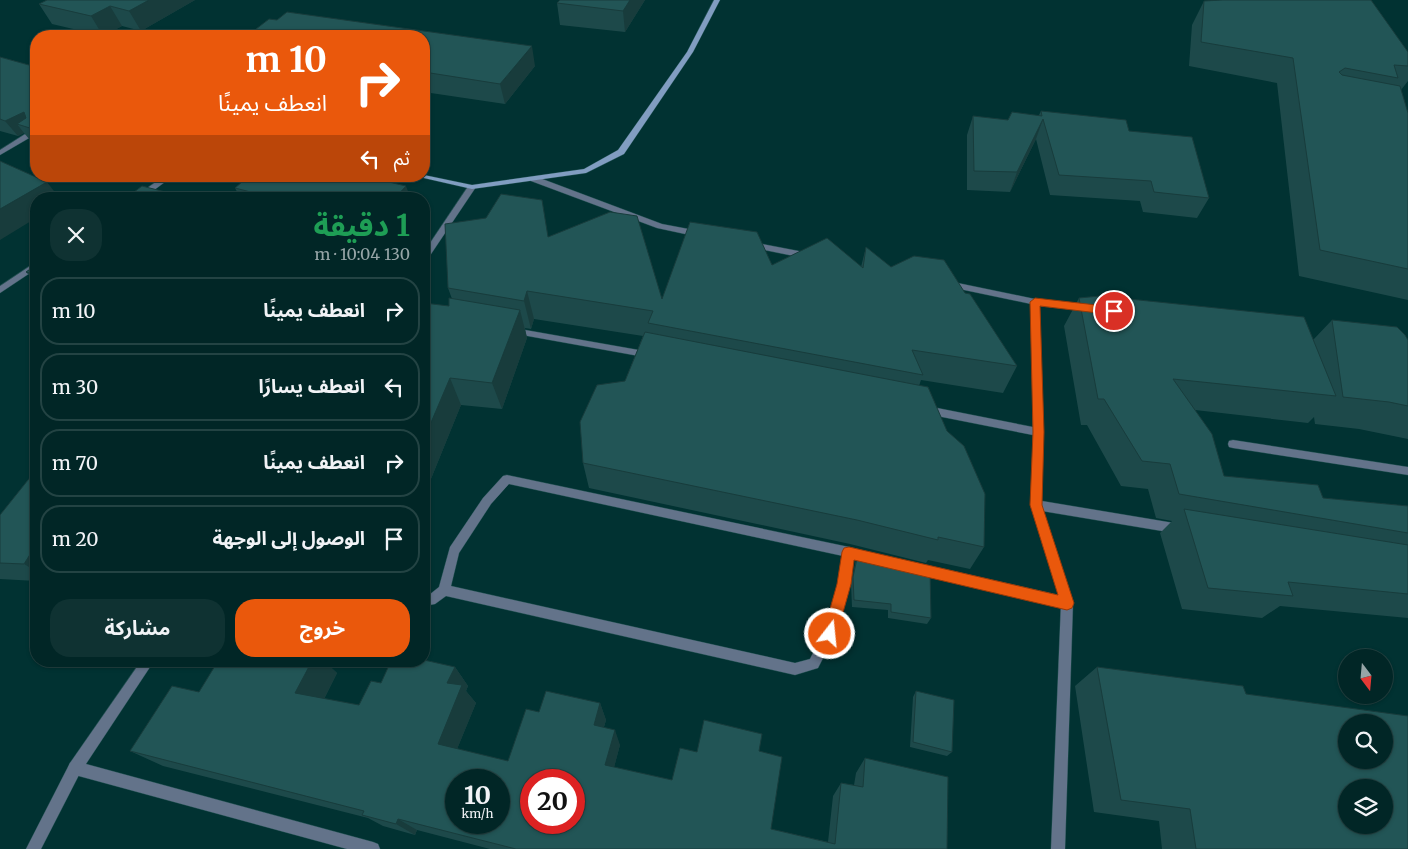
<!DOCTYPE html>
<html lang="ar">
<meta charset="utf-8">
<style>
:root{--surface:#012626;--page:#0f3232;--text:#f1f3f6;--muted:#96a5a7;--line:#234343;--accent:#ea580c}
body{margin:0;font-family:Merriweather,"Noto Sans Arabic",serif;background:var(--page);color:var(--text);direction:rtl;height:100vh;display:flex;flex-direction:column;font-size:19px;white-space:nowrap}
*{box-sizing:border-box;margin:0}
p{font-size:16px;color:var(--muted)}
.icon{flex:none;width:28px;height:28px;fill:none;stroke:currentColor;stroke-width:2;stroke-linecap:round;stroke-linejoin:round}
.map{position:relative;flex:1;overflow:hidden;direction:ltr}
.drawer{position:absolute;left:30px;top:192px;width:400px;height:475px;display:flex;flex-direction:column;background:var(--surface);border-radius:20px;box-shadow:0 1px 4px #0004,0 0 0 1px var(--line);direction:rtl}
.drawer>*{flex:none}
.top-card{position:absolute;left:30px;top:30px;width:400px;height:152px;border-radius:20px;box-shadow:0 1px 4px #0004,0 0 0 1px var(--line);direction:rtl;background:#ea580c;color:#fff;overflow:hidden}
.needle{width:32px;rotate:164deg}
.tools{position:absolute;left:1338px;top:649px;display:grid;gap:10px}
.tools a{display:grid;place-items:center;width:55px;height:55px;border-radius:50%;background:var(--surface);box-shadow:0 1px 4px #0004,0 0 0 1px var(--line);font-size:25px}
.speed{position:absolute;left:445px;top:769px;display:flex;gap:10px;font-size:25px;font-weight:700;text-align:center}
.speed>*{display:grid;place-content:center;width:65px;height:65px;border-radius:50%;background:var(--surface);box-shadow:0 1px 4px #0004,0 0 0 1px var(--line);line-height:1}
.speed small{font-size:12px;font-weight:400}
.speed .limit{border:8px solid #d22;background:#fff;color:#111}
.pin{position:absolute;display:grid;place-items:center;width:42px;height:42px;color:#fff;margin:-21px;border:2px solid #fff;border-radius:50%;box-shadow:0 1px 5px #0007}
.me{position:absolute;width:55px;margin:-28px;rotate:16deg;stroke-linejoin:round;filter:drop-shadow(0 0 4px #0008)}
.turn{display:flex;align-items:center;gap:18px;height:105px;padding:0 20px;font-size:22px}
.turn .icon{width:65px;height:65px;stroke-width:2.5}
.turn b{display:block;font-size:35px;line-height:42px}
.then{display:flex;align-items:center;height:48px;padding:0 20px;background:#0003;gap:10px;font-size:19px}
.round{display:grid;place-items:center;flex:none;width:52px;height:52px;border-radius:20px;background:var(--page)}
.overview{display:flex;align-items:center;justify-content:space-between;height:85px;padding:0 20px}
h1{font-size:30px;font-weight:700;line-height:38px;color:#1e9e55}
.button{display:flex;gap:10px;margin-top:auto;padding:10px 20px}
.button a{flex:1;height:58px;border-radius:20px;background:var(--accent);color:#fff;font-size:20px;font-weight:700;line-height:58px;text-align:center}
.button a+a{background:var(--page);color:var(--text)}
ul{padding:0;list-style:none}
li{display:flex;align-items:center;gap:15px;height:68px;margin:0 10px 8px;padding:0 10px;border:2px solid var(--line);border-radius:20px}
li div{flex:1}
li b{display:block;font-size:19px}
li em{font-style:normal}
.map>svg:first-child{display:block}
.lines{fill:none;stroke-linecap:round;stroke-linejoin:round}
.lane-casing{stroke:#1e4e4e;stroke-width:1}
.street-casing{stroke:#1e4e4e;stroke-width:1}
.secondary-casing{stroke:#1e4e4e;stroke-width:1}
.lane{fill:#63738a;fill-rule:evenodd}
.street{fill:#63738a;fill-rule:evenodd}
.secondary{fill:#819dc1;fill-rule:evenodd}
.wall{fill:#1d494a}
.shaded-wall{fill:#183c3c}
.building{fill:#225556;stroke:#183c3c;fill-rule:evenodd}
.route{fill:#ea580c;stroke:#983908}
</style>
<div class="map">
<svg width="1408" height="849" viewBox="0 0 1408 849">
<rect width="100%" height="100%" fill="#013232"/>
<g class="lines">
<!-- lane casing -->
<g class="lane-casing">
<path id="lane" d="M514 328 650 352 655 355 650 358 511 333 509 331Z
M927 406 1038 428 1042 429 1043 432 1042 435 1038 436 927 414 924 413 922 410 924 407Z
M1233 440 1408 467V475L1233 448 1229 447 1228 444 1229 441Z
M507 475 849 547 873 553 875 557 873 561 869 562 854 558C848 597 837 633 818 668L795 675 446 596 435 604 424 606V596L429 595 439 587 450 547 483 498 503 476ZM509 484 843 556C837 592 828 626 810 659L795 663 451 586 459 553 491 504Z
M1036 500 1180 524 1184 526 1186 529 1184 532 1180 534 1036 510 1032 508 1031 505 1032 502Z
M917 563 1067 597 1071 599 1073 603 1071 607 1067 609 917 573 913 572 911 568 913 564Z
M75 761 373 842 378 844 380 849H347L75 775 70 773 68 768 70 763Z"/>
</g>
<!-- street casing -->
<g class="street-casing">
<path id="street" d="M33 129H36V134L0 155V150Z
M164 176H173L142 199H132Z
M531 177H537L662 224 699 231 703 234 699 237 657 228 531 181Z
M469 185H472L476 187 427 260 424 261V252Z
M752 242 809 253 813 256 809 259 749 247V243Z
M36 262V269L0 293V286Z
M948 281 1035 299 1087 305 1091 308 1087 311 1039 306 1043 432 1041 505 1073 603 1065 849H1051L1061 603 1031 505 1033 432 1031 304 945 286 944 284Z
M141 661H154L80 773 41 849H26L70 763Z"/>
</g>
<!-- secondary casing -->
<g class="secondary-casing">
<path id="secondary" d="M714 0H720L693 52 624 154 586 173 472 189 415 176H424V175L472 185 584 169 618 150 687 52Z"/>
</g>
<!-- lane -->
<use href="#lane" class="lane"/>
<!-- street -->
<use href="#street" class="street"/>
<!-- secondary -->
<use href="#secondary" class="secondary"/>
</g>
<!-- wall -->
<path class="wall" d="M195 0 141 31 122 26 103 36 52 24 39 4Z
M560 0H645L625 32 560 25 557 3Z
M1204 1 1408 52V81L1401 90 1408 113V300L1299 276 1277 83 1189 66 1192 25Z
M424 36 535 66 505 104 424 92Z
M0 57 36 67V142L30 140 24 133 18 136 0 131Z
M1041 111 1129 131 1209 198 1197 218 1143 212 1140 201 1050 195 1036 139 1010 192 967 190V135L973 116 1008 120 1039 115Z
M235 188 411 199H241Z
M549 237 662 299 772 265 861 267 866 247 891 267 965 293 1017 366 1003 393 921 380 919 386 984 547 970 569 928 560 926 563 850 544 589 488 583 463 625 381 643 336 534 319 531 329 525 328 527 338 502 409 461 405 424 496 449 306 452 299 448 288Z
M36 265V283L26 272Z
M1079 298 1313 340 1332 320 1408 340V439L1359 429 1315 424 1314 417 1308 423 1195 410 1224 476 1323 498 1408 506V618L1280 606 1262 618 1182 609 1160 533 1172 521 1156 518 1148 489 1121 486 1087 425H1081L1064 326Z
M36 470V581L0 579V515Z
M858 554 931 618 927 624 888 618V610L852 607 851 584 856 560Z
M325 662 337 673 324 699 359 705 381 683 455 667 468 686 466 691 476 703 457 749 508 761 539 712 600 703 606 720 604 727 620 745 614 767 672 780 697 752 759 751 771 829 828 842 833 796 841 783 854 785 856 773 865 758 947 849H490L417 830 415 835 383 826 368 818 163 766 130 751 199 692Z
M1097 667 1246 694 1408 849H1162L1159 821 1094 812 1075 686Z
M916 691 952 752 947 756 910 747 913 697Z"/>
<!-- shaded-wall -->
<path class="shaded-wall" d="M149 0H195L141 31 129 11Z
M630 0H645L625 32 623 11Z
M110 6 122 26 103 36 91 16Z
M532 46 535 66 505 104 500 84Z
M24 112 36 127 17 124 24 133 18 136 5 121Z
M1043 119 1036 139 1010 192 1017 172Z
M47 182 60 199H36V218L0 240V209Z
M406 186 411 199H394Z
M527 291 534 319 531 329 524 301Z
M520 310 527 338 502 409 492 383Z
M450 378 461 405 424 496V439Z
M36 545V571L24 564Z
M312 661H326L325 662 337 673 318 711 295 693Z
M455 667 468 686 466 691 476 703 453 759 438 744 447 683Z
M600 703 606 720 600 740 594 725Z
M615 730 620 745 611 779 605 765Z
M398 819 417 830 415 835 396 824Z"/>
<!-- building -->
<path class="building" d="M47 0H149L129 11 110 6 91 16 39 4Z
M560 0H630L623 11 557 3Z
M1222 0H1371L1408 52V66L1394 65 1398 78 1345 68 1339 72 1342 75 1400 86 1408 113V269L1320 250 1293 58 1201 42 1204 1Z
M287 12 532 46 500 84 424 72V36H247L269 19 277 20Z
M0 57 36 67V130L17 124 26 118 24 112 5 121 0 119Z
M1041 111 1126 120 1129 131 1192 137 1209 198 1154 192 1151 181 1059 175 1043 119 1017 172 974 171 973 116 1008 120 1012 112 1042 116Z
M0 161 47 182 0 209Z
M249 176H363L406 186 394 199H278L235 188Z
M142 186 181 196 178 199H125Z
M501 194 542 200 548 237 610 212 637 216 662 299 690 222 757 232 772 265 827 238 863 268 866 247 891 267 914 256 944 260 965 293 970 294 1017 366 912 350 923 375 648 323 653 311 527 291 524 301 448 288 445 224 486 218Z
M36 265V275L26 272Z
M1100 296 1304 317 1336 396 1173 379 1212 434 1224 476 1318 485 1323 498 1408 506V533L1179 494 1170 464 1142 461 1104 399H1098L1079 298Z
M449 298 520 310 492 383 450 378 424 439V303L449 306Z
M1332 320 1397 327 1405 335 1408 340V406L1389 402 1343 397Z
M645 332 928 387 947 431 964 446 985 494 984 547 938 537V540L857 520 583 463 580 422 597 385 625 381Z
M36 470V545L24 564 0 563V515Z
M1184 509 1408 545V594L1288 582 1293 596 1208 588Z
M858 554 930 571 931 618 891 612V604L854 600 853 577Z
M424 660 455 667 447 683 462 685 438 744 508 761 526 709 539 712 546 691 600 703 594 725 615 730 605 765 672 780 680 748 697 752 704 720 762 734 759 751 782 757 771 829 835 844 841 783 863 787 865 758 948 777 947 849H516L398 819 396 824 362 815 364 811 130 751 172 686 199 692 218 661H312L295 693 359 705 371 681 381 683 391 661H424ZM456 780H499V822H456ZM531 780H574V822H531Z
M1097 667 1243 686 1246 694 1408 716V849H1196L1190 809 1121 800ZM1346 722H1384V760H1346ZM1346 788H1384V825H1346Z
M916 691 954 700 952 752 913 742Z"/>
<!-- route -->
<path class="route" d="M1035 298 1114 307 1119 311 1114 315 1040 306 1044 432 1042 505 1074 603 1072 608 1067 610 854 560 851 584 837 634 835 638 830 640 825 638 823 634 837 584 842 552 844 548 849 547 1058 595 1030 505 1033 432 1030 302Z"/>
</svg>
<div class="tools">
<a><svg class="needle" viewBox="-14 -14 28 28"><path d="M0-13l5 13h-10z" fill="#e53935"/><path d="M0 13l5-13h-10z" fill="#96a5a7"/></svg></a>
<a><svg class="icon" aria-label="search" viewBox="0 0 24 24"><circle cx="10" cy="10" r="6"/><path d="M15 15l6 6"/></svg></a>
<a><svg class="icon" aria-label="layers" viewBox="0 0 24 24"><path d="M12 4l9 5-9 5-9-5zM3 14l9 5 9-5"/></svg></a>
</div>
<div class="speed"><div>10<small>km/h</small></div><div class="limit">20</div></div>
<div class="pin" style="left:1114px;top:311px;background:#d93025"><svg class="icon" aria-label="arrive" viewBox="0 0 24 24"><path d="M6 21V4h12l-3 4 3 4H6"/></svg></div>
<svg class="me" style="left:830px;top:634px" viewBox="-20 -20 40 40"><circle r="17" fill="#ea580c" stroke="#fff" stroke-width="3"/><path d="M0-11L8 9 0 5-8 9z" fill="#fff"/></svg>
<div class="top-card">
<div class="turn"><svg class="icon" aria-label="right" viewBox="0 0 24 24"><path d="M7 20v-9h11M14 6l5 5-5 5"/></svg><div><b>10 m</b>انعطف يمينًا</div></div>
<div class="then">ثم<svg class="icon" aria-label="left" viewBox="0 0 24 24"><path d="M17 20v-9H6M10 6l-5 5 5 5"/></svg></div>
</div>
<section class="drawer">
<div class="overview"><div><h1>1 دقيقة</h1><p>130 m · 10:04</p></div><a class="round"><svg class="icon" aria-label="close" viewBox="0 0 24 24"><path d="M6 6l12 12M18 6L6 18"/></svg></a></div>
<ul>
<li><svg class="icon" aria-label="right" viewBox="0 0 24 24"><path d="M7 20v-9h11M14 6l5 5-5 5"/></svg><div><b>انعطف يمينًا</b></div><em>10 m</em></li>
<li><svg class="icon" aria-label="left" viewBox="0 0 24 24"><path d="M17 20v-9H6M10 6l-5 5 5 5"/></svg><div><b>انعطف يسارًا</b></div><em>30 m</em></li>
<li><svg class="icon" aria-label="right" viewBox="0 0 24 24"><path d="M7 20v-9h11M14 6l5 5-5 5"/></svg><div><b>انعطف يمينًا</b></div><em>70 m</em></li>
<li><svg class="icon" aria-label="arrive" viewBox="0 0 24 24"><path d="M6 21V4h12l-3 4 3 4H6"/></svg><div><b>الوصول إلى الوجهة</b></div><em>20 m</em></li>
</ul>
<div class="button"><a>خروج</a><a>مشاركة</a></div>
</section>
</div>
